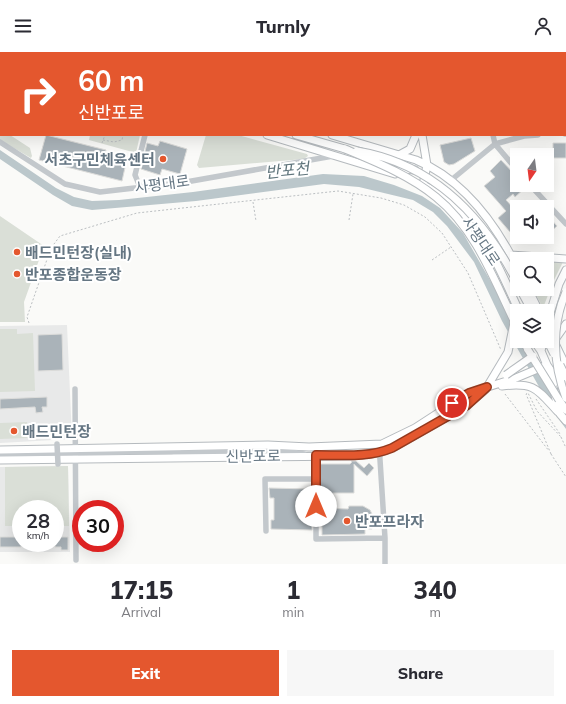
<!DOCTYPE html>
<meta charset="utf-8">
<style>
:root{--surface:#fff;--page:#f7f7f7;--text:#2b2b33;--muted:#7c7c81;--accent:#e4572e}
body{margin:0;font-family:Mulish,"Noto Sans KR",sans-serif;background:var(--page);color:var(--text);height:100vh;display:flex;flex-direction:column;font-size:15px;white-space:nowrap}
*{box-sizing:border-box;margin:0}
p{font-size:13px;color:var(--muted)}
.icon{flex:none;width:22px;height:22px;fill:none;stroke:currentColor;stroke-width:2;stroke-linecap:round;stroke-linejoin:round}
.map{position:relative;height:512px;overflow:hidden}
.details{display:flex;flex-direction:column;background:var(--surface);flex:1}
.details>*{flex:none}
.banner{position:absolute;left:0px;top:0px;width:566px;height:84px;box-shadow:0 4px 16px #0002;background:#e4572e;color:#fff;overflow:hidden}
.needle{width:26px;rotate:194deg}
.buttons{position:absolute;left:510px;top:96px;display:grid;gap:8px}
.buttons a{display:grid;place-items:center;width:44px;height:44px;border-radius:0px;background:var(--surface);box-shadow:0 4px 16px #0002;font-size:20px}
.speed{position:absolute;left:12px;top:448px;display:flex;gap:8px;font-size:20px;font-weight:700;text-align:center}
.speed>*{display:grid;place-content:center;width:52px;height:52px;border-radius:50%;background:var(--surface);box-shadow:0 4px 16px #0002;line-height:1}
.speed small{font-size:10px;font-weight:400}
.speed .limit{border:6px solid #d22;background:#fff;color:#111}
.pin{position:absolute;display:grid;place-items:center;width:34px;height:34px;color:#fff;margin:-17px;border:2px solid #fff;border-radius:50%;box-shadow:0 1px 4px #0007}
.me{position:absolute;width:44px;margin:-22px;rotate:0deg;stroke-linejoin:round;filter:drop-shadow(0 0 3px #0008)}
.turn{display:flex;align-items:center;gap:14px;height:84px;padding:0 12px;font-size:18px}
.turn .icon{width:52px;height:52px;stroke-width:2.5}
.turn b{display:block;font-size:28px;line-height:34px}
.eta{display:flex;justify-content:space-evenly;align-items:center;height:68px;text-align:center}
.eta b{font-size:24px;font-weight:800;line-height:28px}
.button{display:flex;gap:8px;margin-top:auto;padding:8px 12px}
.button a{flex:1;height:46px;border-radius:0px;background:var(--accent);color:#fff;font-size:16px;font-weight:800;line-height:46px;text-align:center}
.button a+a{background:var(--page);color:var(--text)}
header{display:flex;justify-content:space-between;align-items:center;height:52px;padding:0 12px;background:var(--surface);font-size:18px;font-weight:800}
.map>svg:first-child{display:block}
.built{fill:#e8e9e9;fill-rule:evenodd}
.green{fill:#dadfd7}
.water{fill:#bbc7cb}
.building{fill:#aab3b9;stroke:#dcdcda}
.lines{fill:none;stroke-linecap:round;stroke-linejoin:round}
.major-casing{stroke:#b5babe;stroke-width:9}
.path{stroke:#bbbfc2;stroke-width:1;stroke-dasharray:2 2;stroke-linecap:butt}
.minor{stroke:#c3c8cc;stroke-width:5.5}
.major{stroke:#fff;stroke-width:7}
.major-bridge-casing{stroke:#b5babe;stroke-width:9;stroke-linecap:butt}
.minor-bridge{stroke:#c3c8cc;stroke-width:5.5}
.major-bridge{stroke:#fff;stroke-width:7}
.route-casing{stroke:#94391e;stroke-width:10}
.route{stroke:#e4572e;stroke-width:7}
.poi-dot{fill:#e4572e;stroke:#fff;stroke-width:1.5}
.labels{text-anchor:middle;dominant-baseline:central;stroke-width:4;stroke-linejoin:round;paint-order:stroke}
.poi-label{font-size:15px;font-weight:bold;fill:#657683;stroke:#fff;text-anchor:start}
.street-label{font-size:15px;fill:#657683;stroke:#fff}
.water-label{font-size:16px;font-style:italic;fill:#60757c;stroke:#fff}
</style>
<header><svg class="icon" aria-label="menu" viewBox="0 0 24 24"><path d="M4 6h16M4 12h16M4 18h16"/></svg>Turnly<svg class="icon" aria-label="person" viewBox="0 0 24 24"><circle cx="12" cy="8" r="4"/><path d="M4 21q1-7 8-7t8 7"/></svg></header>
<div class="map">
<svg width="566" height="512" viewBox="0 0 566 512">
<rect width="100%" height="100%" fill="#fafaf8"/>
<!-- built -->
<path class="built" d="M67 273 72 387 0 391V274Z
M68 414 70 500H0V415ZM21 457H55V491H21Z"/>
<!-- green -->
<path class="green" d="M0 76 1 83H10L30 96 32 104 31 106 0 88Z
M90 83H140L136 101 89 88Z
M206 83H238L307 102 308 104 304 107 199 116 197 113Z
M0 164 44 194 24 250 25 270H0Z
M547 209 563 210 553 230 543 256 533 237H547Z
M0 277H17V282L33 281 35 339 0 340Z
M27 370 28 386 0 387V371Z
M68 414 69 474H55V457H21V474H5V415Z"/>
<!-- water -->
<path class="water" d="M0 98 56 136 74 145 92 149 119 148 193 140 323 122 364 124 394 133 422 144 440 156 463 181 517 275V289H525L566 364V377L551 356 502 269 474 210 447 174 433 160 413 148 359 135 324 132 196 149 92 158 72 154 53 143 0 107Z"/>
<!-- building -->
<path class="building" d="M46 83 106 98 105 103 116 105V108L126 111 122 129 39 108Z
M471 86 475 99 454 112 449 113 444 110 440 93Z
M160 89 187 97 180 122 162 117 160 123 141 117 147 91 158 94Z
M553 91H566V106H553Z
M501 108 517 125V133H526V135L515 145 513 142 506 148 517 160V174L510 180 498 166 506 159 484 134 495 125 490 119Z
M547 163 557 174 547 183Z
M62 282 63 318 38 319V283Z
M47 345V355H42L43 360 36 361 35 355 0 357V347Z
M351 409H356L364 416 369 411 374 416 367 424 354 412V441H320V412H350L352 410Z
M269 436 309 437V446H305V468H312V478L271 477V468H274V446H270Z
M349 454H363L370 458 372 462V477H365V482L322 483V456L348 457Z
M0 485H21V495H0Z
M55 485H68V498H61V495H55Z"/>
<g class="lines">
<!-- major casing -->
<g class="major-casing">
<path id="major" d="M405 0 406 1
M0 1H1
M267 83 395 122
M296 83 345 97
M332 83 416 108C462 127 495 171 517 215
M422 83 427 113 423 133
M399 103 410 97 416 83
M390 116 415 118
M425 134C477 160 496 209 519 259
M511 203 566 207
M520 237 532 259
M528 237 539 259
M547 271 559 232 566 218
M547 275 566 314
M524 289 528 298
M534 289 541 299
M543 289 541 299 547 313 560 362 566 369
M554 289 566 272
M502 334C535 330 537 337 558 360
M487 335 508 300 515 266
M559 348 566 358
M0 398 268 393 309 395 382 392 415 376 469 341 516 326 547 313 561 334
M0 408 352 404 379 401 396 394 466 354 486 337"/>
</g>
<!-- path -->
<path class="path" d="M103 88 114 90 122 88 123 83
M102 91 105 83
M253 150 256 169
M349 168 353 142
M432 208 451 195
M29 271 27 265 51 196 60 184 137 161 338 139 381 146 404 153 425 165 442 181 468 221 501 298
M505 342 549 399
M536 347 560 382
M561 385 566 396
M551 402 526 342 528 341 537 359 561 385
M551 402 566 425"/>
<!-- minor -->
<path class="minor" d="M169 0 170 1
M268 0 272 1
M477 0V1
M8 1V0
M70 1V0
M125 1V0
M192 1V0
M347 1V0
M448 1 452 0
M482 1 486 0
M529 1V0
M565 82H566
M493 83 495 92 517 118
M0 90 65 132 100 140 186 130 333 104
M450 129 495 92 524 84 538 83
M530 133 566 172
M140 135 135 123 145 83
M75 337 76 508
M379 392 385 486V512
M175 401 291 400 304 402
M0 402 178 399
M316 403V487L385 486
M266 479 265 427H316"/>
<!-- major -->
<use href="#major" class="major"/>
<!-- major-bridge casing -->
<g class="major-bridge-casing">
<path id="major-bridge" d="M345 97C376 110 409 123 436 145 476 177 495 230 517 275
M357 99C434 112 483 164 517 230
M566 240C551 274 553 312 566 346
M547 288 554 302
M528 298 559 348
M560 313 566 325
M506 323 533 304"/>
</g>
<!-- minor-bridge -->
<path class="minor-bridge" d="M57 392 58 412"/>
<!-- major-bridge -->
<use href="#major-bridge" class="major-bridge"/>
</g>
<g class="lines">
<!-- route casing -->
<g class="route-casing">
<path id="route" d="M316 454V403C342 403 368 406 392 396L466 354 487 335 469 341 452 351"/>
</g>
<!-- route -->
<use href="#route" class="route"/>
</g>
<!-- markers -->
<g class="poi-dot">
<circle cx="163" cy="107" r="4"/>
<circle cx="17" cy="200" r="4"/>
<circle cx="17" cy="222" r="4"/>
<circle cx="14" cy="379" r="4"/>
<circle cx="347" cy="469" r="4"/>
</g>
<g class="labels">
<!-- poi labels -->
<g class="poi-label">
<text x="155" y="107" text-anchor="end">서초구민체육센터</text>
<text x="25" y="200">배드민턴장(실내)</text>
<text x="25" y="222">반포종합운동장</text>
<text x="22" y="379">배드민턴장</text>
<text x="355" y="469">반포프라자</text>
</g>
<!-- street labels -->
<g class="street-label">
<text transform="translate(162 132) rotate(-8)">사평대로</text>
<text transform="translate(481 189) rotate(56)">사평대로</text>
<text transform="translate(253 404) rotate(-1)">신반포로</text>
</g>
<!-- water labels -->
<g class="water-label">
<text transform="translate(287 118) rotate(-6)">반포천</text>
</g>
</g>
</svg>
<div class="buttons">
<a><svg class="needle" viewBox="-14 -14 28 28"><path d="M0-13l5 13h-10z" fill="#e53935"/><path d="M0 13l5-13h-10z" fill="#7c7c81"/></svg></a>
<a><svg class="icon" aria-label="sound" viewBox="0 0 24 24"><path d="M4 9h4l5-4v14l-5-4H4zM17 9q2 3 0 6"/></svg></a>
<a><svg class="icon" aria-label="search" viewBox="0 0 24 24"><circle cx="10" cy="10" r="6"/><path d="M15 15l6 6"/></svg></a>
<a><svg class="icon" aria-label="layers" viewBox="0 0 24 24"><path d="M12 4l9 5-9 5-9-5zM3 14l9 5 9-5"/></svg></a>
</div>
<div class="speed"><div>28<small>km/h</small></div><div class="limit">30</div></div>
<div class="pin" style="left:452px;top:351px;background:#d93025"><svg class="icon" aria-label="arrive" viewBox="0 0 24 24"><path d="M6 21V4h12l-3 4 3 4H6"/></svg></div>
<svg class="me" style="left:316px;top:454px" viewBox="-20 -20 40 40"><circle r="19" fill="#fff"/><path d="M0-13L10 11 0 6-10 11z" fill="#e4572e"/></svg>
<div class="banner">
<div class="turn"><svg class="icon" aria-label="right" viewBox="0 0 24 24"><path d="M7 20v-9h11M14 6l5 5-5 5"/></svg><div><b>60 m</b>신반포로</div></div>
</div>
</div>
<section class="details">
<div class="eta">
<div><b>17:15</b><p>Arrival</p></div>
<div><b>1</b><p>min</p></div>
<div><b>340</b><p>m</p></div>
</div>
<div class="button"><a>Exit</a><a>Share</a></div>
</section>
